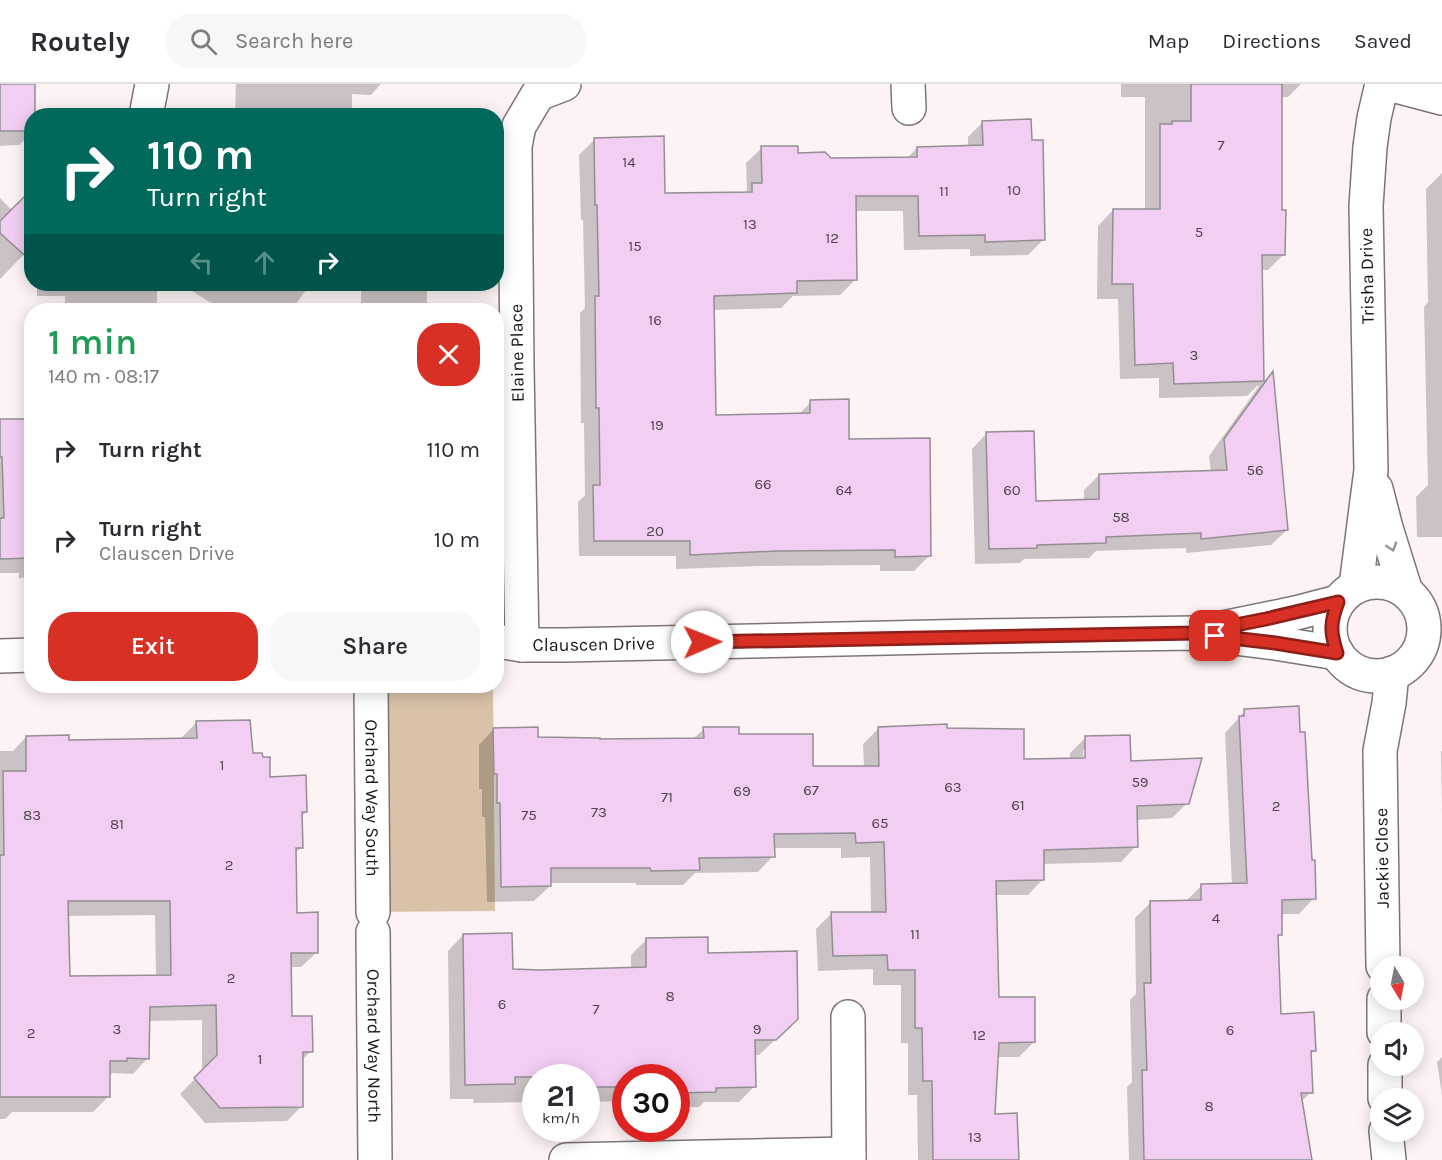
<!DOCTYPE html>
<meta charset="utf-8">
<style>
:root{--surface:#fff;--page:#f7f7f7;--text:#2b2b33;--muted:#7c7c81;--line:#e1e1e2;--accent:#d93025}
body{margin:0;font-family:Karla,sans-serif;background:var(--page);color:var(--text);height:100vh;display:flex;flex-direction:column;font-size:22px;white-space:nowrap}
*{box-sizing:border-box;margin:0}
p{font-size:20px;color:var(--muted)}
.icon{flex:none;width:33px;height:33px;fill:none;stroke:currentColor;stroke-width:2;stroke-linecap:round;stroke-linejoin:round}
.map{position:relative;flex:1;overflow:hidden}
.drawer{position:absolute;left:24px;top:219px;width:480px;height:390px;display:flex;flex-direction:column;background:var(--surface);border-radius:24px;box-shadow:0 3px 15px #0003}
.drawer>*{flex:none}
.guide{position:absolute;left:24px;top:24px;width:480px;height:183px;border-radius:24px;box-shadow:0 3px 15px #0003;background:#00695c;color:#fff;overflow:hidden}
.needle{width:39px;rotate:170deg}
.fabs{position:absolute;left:1370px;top:872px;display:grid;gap:12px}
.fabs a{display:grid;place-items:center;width:54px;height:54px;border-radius:50%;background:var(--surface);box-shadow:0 3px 15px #0003;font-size:30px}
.speed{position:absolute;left:522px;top:980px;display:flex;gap:12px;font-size:30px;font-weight:700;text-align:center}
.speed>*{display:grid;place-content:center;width:78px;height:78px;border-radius:50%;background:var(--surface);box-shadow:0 3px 15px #0003;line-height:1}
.speed small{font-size:15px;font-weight:400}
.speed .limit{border:9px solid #d22;background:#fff;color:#111}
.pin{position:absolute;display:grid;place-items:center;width:51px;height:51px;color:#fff;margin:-26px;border-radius:12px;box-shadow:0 3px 9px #0006}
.me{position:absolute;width:66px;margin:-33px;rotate:89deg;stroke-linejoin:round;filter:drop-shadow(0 0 4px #0008)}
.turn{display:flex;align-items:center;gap:21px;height:126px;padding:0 24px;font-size:27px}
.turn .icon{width:78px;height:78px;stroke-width:2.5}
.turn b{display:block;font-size:42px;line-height:51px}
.lanes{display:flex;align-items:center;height:57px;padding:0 24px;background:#0003;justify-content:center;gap:30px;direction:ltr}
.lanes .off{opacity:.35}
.round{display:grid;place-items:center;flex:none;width:63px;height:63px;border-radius:24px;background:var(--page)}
.overview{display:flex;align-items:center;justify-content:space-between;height:102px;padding:0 24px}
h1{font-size:36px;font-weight:600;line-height:45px;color:#1e9e55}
.primary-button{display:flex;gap:12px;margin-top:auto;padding:12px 24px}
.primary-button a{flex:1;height:69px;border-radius:24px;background:var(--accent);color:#fff;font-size:24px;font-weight:600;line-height:69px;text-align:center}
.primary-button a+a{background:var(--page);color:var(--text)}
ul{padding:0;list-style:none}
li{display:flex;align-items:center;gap:18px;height:90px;padding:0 24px}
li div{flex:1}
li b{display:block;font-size:22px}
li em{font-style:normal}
header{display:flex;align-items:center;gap:36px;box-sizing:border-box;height:84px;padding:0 30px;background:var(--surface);border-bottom:2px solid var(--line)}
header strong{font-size:28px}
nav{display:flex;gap:33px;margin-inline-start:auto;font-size:21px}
.search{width:420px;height:54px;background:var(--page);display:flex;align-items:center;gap:15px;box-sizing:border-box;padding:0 21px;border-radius:24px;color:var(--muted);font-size:22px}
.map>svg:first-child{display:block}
.green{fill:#d9c2a8}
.shadow{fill:#0003;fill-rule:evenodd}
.building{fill:#f3cef3;stroke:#948e94;stroke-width:1.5;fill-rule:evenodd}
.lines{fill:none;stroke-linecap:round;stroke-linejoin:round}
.street-casing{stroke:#7d7476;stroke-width:36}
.street{stroke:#fff;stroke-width:33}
.oneway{stroke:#989696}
.route-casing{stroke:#8d1f18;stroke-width:15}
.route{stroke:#d93025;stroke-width:10}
.labels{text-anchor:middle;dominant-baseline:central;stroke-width:5;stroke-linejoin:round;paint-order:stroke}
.number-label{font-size:15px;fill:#50444d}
.street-label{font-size:18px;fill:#191616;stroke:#fff}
</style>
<header>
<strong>Routely</strong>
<div class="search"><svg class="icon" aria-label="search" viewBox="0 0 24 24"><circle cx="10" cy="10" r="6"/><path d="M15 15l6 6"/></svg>Search here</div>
<nav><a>Map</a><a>Directions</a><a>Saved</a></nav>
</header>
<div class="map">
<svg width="1442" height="1076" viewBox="0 0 1442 1076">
<rect width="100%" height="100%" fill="#fdf3f5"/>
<!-- green -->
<path class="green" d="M371 602H493L495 827 373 828Z"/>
<!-- shadow -->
<path class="shadow" d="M0 0H34L32 49 19 61 0 62Z
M236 0H381L371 11 352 10V32H235Z
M1121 0H1301L1288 13H1280L1281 127 1284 170 1268 186H1260L1263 300 1272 291 1287 446 1271 461 1186 469V464L1096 467 1089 474 1024 475 1020 479 975 480 972 365 987 349 1035 419 1084 417V406L1099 391 1211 388 1209 372 1259 302 1258 301 1247 312 1159 314V294L1120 295 1118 215H1097L1098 142 1113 126H1145V13H1121Z
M983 38 1030 57 1043 156 1028 171 970 172V165L904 166 903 127H855V196L840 211 793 212 781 224 713 226 714 333 798 331 811 318 848 357 929 472 914 487H880V481L761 482 676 485V472H579L578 418 585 411 584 339H581L580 229 585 224 583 136H581L579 71 594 56 664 110 744 109 747 106 746 79 762 64 831 76 907 74 917 64 968 63V53Z
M1442 89V453H1417L1416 413 1428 401 1424 223 1428 218 1426 105Z
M0 114 12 126 32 162 0 195Z
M37 200H157V226H65V212H37Z
M181 200H310L292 226H222Z
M361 200H427V226H361Z
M32 336V493L19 494V489H0V337Z
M1245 627 1311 778 1314 814 1299 830H1280L1281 850 1277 854 1280 931 1314 967 1310 971 1311 1008 1301 1018 1311 1076H1129L1127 1003 1132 998 1130 916 1136 910 1135 834 1150 819 1185 818 1201 802 1232 801 1225 649Z
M197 638 251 671 268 694 306 728 301 733V764L294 770 296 830 317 868 301 883H290L291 934 311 967 301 977 302 1022 287 1037 205 1039 180 1010 202 988V936L148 937V974L133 990 112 989 110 992 109 1012 93 1028H12L5 1035H0V667H13L26 653 67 658 182 656 181 654ZM155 831 156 893H69L67 832Z
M879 644 946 646 1023 676 1070 675V669L1085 654 1129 679 1187 719 1172 734 1135 736 1136 762 1121 778 1043 780V795L1028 811H995L998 915 1034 958 1019 973H997L993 1031 1017 1076H918L917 1011H908V959H901V901H873V885L818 887 816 845 831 830H871L870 773 841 774V764H773V772L758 788 695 789 683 801H636V799H550V802L534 817 487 818 485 733H482V705H479V661L494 645 536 655H693L704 645 738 652 812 684 864 683 863 660ZM1083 666H1086L1084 681Z
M1442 667V729L1441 668Z
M463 851 511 887 631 884V871L647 855 707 871 781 950 759 971H754L755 1002 739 1018H704L699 1023H676V993H626V1017L586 1018V993H536V1018L473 1019 474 1015H450L448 867Z
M1442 973V1011L1437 978Z"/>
<!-- building -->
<path class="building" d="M0 0H35V32H32V47H0Z
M1191 0H1282V126H1286L1285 171H1262L1264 297 1174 300 1173 279 1135 281 1133 200H1112L1113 125H1160V40H1172V37H1191Z
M1031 35 1032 56H1043L1045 156 985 158V151L919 152 918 112H856L857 196 797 197V209L714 212 716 331 810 329V316L849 315V355L930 354 931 472 895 473V466L777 467 690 471V457H594L593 401H600L599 324H596L595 212H599L597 121H595L594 54 664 52 665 109 752 108V99H762L761 62H798V69L825 68 831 74 917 73V63L983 61 982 37Z
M32 105V178L0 149V137Z
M1273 287 1288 446 1201 455V449L1106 453V459L1037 461V464L989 465 986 348 1034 347 1036 417 1099 415V390L1227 386 1224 355Z
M0 335H32V474L0 475V434H4L2 373H0Z
M1299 622 1300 648H1305L1312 776H1315L1316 815 1282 816V851H1278L1281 930 1314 928 1316 967H1311L1313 1009H1301L1312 1076H1144L1142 986H1147L1144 899H1151L1150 817 1201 816V800L1247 799 1239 632H1244V625Z
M250 636 253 669H262L263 673H270V693L306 691 307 728H302L303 764H296L297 829 318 828V869H291L292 932H312L313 968H303V1023L220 1024 194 994 217 971 216 921 150 923 149 975 127 974V977H110V1013H0V771H4L3 687H26V652L69 651V656L197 654 196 637ZM68 817H170L171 891 70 892Z
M947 640V644L1024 645V675L1085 674V652L1130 651 1131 677 1202 674 1189 720 1137 722 1138 763 1044 766V796L996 797 999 913H1035V958L999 959 995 1030 1017 1029 1019 1076H933L932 997H923L922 944H915V886H888L887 871 833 872 831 828H886L884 758 856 759 855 749 774 750 775 773 699 774 700 786 651 787 650 784H551V802L501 803 500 719H497V690H494L493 644 538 643V653L600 654V655L704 654 703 643H739V650H813V682H879L878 643Z
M512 849 513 885 540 886 646 883V854L708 853V869L797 867 798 935 776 956H755L756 1003 716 1004V1008L679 1009V1002H676V993H626V1003H586V993H515V1000L465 1001 463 850Z"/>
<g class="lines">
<!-- street casing -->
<g class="street-casing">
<g id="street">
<path d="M908 0 909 24"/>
<path d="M1389 0 1442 14"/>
<path d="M146 32 152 0"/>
<path d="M1376 405 1386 444 1406 508"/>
<circle cx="1377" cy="545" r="47"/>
<path d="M1356 502 1371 386 1366 122 1370 63 1374 34 1382 0"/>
<path d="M1223 544 1296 529 1338 518"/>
<path id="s1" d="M496 557 522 561H564L978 552 1195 549 1275 559 1337 569"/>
<path d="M522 561 517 283 515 62 519 42 538 10 564 0"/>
<path d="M0 572 32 571"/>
<path id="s2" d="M371 602 373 828"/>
<path id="s3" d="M373 848 375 1076"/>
<path d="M1383 882 1380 667 1389 619 1392 589"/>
<path d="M1384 915V948"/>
<path d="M848 933 849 1076"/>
<path d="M1385 981V1014"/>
<path d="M1386 1047 1389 1076"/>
<path d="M566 1076 849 1070"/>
</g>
</g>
<!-- street -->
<use href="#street" class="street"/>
</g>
<!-- one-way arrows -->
<defs><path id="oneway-chevron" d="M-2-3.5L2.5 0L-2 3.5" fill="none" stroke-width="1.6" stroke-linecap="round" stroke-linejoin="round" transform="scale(1.5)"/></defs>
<use class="oneway" href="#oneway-chevron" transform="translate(1392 463) rotate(72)"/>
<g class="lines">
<!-- route casing -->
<g class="route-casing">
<path id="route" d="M702 558 1195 549 1266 535 1338 518C1330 539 1330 548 1337 569L1275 559 1215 552"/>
</g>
<!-- route -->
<use href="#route" class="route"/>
</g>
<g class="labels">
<!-- number labels -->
<g class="number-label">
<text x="1221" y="61">7</text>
<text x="629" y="78">14</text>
<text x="1014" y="106">10</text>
<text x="944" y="107">11</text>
<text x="750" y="140">13</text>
<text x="1199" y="148">5</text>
<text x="832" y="154">12</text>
<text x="635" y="162">15</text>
<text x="655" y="236">16</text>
<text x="1194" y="271">3</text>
<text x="657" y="341">19</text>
<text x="1255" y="386">56</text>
<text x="763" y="400">66</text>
<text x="844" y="406">64</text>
<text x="1012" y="406">60</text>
<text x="1121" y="433">58</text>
<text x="655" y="447">20</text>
<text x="222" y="681">1</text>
<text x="1140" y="698">59</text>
<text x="953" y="703">63</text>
<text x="811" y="706">67</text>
<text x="742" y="707">69</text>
<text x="667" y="713">71</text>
<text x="1018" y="721">61</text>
<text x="1276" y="722">2</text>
<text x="599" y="728">73</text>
<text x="32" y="731">83</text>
<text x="529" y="731">75</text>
<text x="880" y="739">65</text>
<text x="117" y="740">81</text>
<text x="229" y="781">2</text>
<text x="1216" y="834">4</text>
<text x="915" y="850">11</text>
<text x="231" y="894">2</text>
<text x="670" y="912">8</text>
<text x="502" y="920">6</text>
<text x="596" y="925">7</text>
<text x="117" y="945">3</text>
<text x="757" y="945">9</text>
<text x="1230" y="946">6</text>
<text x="31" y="949">2</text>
<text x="979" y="951">12</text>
<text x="260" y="975">1</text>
<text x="1209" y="1022">8</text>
<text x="975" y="1053">13</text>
</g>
<!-- street labels -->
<g class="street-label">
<text transform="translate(1367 192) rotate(-91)">Trisha Drive</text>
<text transform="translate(517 269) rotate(-91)">Elaine Place</text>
<text stroke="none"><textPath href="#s1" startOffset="98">Clauscen Drive</textPath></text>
<text stroke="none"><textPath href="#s2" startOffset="112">Orchard Way South</textPath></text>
<text transform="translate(1382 774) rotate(-91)">Jackie Close</text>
<text stroke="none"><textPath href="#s3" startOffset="114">Orchard Way North</textPath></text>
</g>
</g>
</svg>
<div class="fabs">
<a><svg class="needle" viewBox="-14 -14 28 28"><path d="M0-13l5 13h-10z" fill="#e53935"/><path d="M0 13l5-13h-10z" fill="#7c7c81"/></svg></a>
<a><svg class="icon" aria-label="sound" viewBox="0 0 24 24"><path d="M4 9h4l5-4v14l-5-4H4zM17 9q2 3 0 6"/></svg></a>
<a><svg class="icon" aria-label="layers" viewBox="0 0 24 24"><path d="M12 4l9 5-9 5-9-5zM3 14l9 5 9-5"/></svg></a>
</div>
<div class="speed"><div>21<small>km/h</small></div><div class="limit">30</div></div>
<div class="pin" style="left:1215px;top:552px;background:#d93025"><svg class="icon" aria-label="arrive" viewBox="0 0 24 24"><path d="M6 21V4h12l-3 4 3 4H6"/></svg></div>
<svg class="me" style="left:702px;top:558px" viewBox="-20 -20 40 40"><circle r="19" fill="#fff"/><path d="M0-13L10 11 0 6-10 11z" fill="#d93025"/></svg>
<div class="guide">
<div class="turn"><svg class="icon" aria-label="right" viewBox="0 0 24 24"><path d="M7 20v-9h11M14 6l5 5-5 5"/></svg><div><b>110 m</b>Turn right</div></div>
<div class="lanes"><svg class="icon off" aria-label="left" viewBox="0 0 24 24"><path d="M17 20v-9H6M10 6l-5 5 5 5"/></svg><svg class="icon off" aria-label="ahead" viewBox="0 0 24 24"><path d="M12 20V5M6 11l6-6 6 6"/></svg><svg class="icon" aria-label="right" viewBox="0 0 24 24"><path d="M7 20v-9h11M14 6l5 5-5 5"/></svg></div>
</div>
<section class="drawer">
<div class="overview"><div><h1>1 min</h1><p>140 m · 08:17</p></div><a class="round" style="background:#d93025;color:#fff"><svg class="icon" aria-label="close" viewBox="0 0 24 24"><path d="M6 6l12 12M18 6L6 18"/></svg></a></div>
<ul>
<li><svg class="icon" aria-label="right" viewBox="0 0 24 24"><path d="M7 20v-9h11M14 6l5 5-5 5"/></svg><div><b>Turn right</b></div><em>110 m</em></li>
<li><svg class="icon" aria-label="right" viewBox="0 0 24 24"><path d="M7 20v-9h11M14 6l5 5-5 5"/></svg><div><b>Turn right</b><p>Clauscen Drive</p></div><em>10 m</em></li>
</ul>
<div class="primary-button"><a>Exit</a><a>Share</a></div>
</section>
</div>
